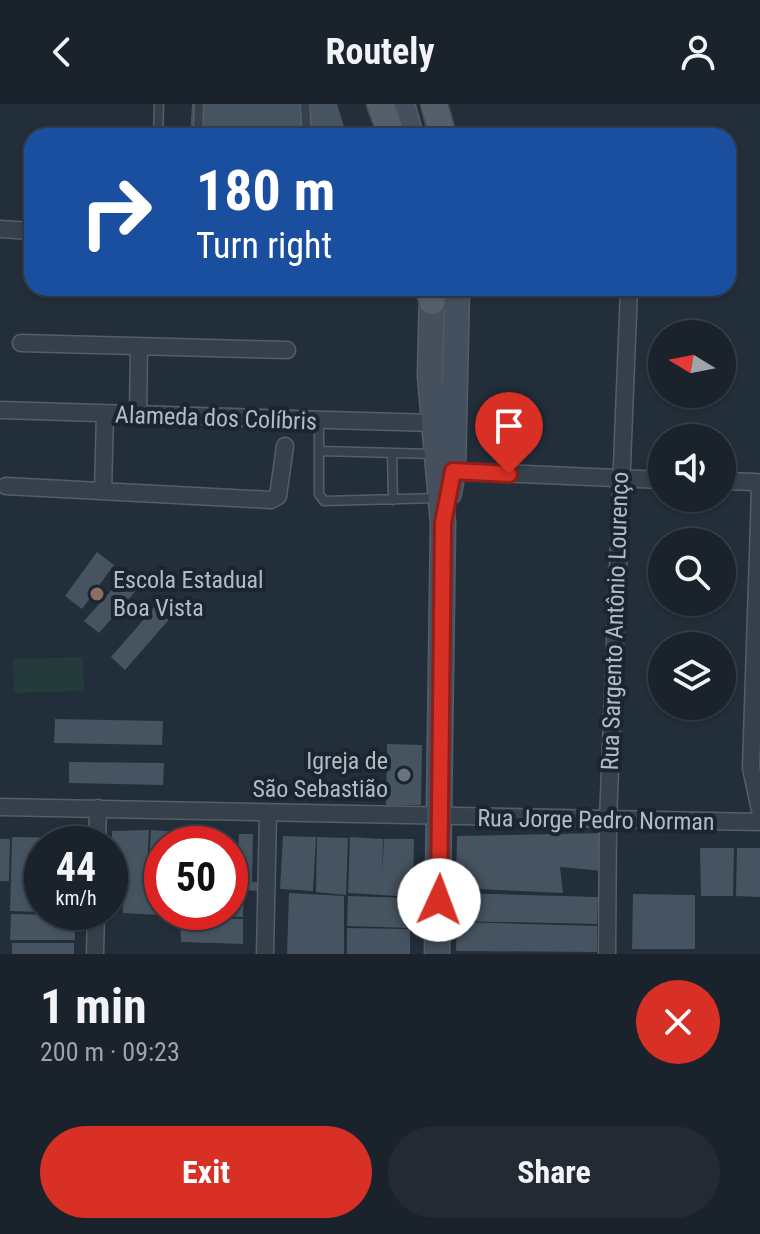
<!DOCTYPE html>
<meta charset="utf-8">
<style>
:root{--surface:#1a222c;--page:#232a34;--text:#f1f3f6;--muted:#9fa4a9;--line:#383f48;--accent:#d93025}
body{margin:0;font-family:"Roboto Condensed",sans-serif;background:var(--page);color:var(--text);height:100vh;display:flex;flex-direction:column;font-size:30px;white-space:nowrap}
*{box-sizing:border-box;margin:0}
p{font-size:26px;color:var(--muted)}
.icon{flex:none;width:44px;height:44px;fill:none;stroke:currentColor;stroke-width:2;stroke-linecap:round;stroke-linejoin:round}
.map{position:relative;height:850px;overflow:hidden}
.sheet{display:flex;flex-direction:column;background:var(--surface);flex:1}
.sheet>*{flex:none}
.guide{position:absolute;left:24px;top:24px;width:712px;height:168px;border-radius:24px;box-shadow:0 2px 6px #0004,0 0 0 2px var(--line);background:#1a4fa0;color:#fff;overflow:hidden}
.needle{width:52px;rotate:280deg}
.controls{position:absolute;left:648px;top:216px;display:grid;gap:16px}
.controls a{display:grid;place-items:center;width:88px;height:88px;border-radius:50%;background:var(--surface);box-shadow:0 2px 6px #0004,0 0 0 2px var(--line);font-size:40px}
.speed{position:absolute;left:24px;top:722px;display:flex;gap:16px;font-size:40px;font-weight:700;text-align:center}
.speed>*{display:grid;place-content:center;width:104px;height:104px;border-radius:50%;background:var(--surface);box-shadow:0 2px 6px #0004,0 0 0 2px var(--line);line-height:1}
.speed small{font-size:20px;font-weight:400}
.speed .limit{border:12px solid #d22;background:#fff;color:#111}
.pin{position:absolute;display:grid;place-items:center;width:68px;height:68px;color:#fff;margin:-82px -34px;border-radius:50% 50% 50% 0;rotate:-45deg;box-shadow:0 0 8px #0007}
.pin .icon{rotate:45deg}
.me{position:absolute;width:88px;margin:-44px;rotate:2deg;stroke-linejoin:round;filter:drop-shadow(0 0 6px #0008)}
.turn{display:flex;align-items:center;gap:28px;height:168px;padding:0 40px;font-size:36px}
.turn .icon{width:104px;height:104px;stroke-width:2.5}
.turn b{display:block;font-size:56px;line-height:68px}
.round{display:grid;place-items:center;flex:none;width:84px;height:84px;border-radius:42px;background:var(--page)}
.headline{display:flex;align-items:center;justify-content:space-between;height:136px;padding:0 40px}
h1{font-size:48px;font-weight:700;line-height:60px}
.primary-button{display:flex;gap:16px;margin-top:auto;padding:16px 40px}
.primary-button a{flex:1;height:92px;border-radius:48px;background:var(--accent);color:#fff;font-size:32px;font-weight:700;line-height:92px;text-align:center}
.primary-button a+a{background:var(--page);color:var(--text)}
header{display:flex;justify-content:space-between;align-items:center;height:104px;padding:0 40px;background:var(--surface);font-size:36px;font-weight:700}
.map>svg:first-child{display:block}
.green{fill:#243a3b}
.building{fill:#465461}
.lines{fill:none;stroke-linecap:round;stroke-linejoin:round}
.lane-casing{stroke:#545e68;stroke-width:11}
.street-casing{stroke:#545e68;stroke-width:19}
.secondary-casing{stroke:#545e68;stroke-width:27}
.primary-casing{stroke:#3f4953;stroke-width:29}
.lane{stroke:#36404b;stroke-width:8}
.street{stroke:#36404b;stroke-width:16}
.secondary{stroke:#44505d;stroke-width:24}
.primary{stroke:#545f6b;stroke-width:26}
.route-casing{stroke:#8d1f18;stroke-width:20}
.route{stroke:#d93025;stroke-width:14}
.education-dot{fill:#8d6e63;stroke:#1b252f;stroke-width:3}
.worship-dot{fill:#6b7280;stroke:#1b252f;stroke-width:3}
.labels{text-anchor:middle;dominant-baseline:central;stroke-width:8;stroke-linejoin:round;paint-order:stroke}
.street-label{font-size:24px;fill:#b1bbc6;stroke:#1b252f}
.poi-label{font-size:24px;fill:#b1bbc6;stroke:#1b252f;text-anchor:start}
</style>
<header><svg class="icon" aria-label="back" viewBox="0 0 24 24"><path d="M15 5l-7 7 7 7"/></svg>Routely<svg class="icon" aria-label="person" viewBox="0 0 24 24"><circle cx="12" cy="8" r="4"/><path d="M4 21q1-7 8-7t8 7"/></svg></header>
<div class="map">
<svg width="760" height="850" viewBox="0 0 760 850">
<rect width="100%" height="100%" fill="#222e3a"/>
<!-- green -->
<path class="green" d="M83 553 84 587 14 589 13 555Z"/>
<!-- building -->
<path class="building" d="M192 0H337L347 32H190Z
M97 448 114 461 82 505 65 492Z
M126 470 140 482 99 529 84 517Z
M165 491 179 504 125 566 111 553Z
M55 615 163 617 162 641 54 639Z
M387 640 422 641 421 701H386Z
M69 658 164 659 163 681 69 679Z
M149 726 146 780 162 781V808H179L178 812 123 809 122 782H111L112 727Z
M151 726 181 728V734L216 735V740H162V779L148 778Z
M604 729 602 767 560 763 563 789 456 784 457 732Z
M239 730H253L252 778H258V787L244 786 243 813 181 812V808H230V754H238Z
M283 732 316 733 313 787 280 785Z
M12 733 84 734 83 740H42V808L10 807Z
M317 733 348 734 346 791 316 788Z
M350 733 383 735 382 770 384 735H414L413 793 348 789Z
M0 735H10L9 777H0Z
M700 744H734L733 792H701Z
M737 744H760V793L736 792Z
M289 789 344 792V850H287Z
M459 789 598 793 597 820 456 817Z
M633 790 695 791V845H632Z
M348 792 411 794V824L347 822Z
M11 810 74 811 75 836H10Z
M180 813 243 815V840L181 838Z
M457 818 597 822V848L456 847Z
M347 824 410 825V850H347Z
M12 839H74V850H12Z"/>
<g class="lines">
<!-- lane casing -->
<g class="lane-casing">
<path id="lane" d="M305 0 307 32
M158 32 159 0
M198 32 199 0
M319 318V390L324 397 438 394
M319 347 434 350
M392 349 393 396"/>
</g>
<!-- street casing -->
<g class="street-casing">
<path id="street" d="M0 125 32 127
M21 239 287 246
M0 306 432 319
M138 310 139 242
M453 367 662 376
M722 377 756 378 760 387 751 664 760 706
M6 382 271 396 278 392 285 342
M103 387 105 310
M0 703 760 718
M97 740 98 704
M95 850 96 808
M265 850 268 709
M607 850 608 717 629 184"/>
</g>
<!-- secondary casing -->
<g class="secondary-casing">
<path id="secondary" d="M402 0 411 32
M432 184 430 272 443 419 437 850
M449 389 453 367 457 184"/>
</g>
<!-- primary casing -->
<g class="primary-casing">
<path id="primary" d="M380 0 392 32
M434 0 443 32
M429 184 432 197"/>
</g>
<!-- lane -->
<use href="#lane" class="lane"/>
<!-- street -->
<use href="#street" class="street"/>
<!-- secondary -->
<use href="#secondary" class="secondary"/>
<!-- primary -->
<use href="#primary" class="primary"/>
</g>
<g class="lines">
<!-- route casing -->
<g class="route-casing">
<path id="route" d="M439 796 443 419 453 367 509 370"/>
</g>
<!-- route -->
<use href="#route" class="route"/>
</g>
<!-- markers -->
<circle class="education-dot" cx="97" cy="490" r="8"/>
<circle class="worship-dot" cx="404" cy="671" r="8"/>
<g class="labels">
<!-- street labels -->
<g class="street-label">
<text transform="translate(216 314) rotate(2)">Alameda dos Colíbris</text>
<text transform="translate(615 517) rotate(-88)">Rua Sargento Antônio Lourenço</text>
<text transform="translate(596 716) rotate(1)">Rua Jorge Pedro Norman</text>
</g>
<!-- poi labels -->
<g class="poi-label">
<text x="113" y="476">Escola Estadual<tspan x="113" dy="28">Boa Vista</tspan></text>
<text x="388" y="657" text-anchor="end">Igreja de<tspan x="388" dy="28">São Sebastião</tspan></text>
</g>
</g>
</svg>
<div class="controls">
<a><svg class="needle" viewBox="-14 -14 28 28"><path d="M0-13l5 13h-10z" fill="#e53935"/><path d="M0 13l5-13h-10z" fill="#9fa4a9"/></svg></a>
<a><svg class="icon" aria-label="sound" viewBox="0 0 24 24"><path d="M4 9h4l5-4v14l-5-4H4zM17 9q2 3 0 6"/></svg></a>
<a><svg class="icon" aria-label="search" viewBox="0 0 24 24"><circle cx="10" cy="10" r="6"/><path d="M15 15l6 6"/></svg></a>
<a><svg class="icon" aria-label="layers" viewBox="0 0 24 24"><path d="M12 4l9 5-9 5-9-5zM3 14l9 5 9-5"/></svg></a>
</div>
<div class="speed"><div>44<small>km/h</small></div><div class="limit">50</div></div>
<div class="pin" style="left:509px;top:370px;background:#d93025"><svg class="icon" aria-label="arrive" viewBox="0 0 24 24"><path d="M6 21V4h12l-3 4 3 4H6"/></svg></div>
<svg class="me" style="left:439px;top:796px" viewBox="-20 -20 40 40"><circle r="19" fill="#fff"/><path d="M0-13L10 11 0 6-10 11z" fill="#d93025"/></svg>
<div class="guide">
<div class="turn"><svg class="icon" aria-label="right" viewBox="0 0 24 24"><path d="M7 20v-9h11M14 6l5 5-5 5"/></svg><div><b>180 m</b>Turn right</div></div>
</div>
</div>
<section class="sheet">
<div class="headline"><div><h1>1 min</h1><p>200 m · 09:23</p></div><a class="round" style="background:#d93025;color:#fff"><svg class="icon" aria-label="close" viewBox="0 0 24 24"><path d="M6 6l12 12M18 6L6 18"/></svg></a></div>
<div class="primary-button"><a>Exit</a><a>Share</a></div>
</section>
